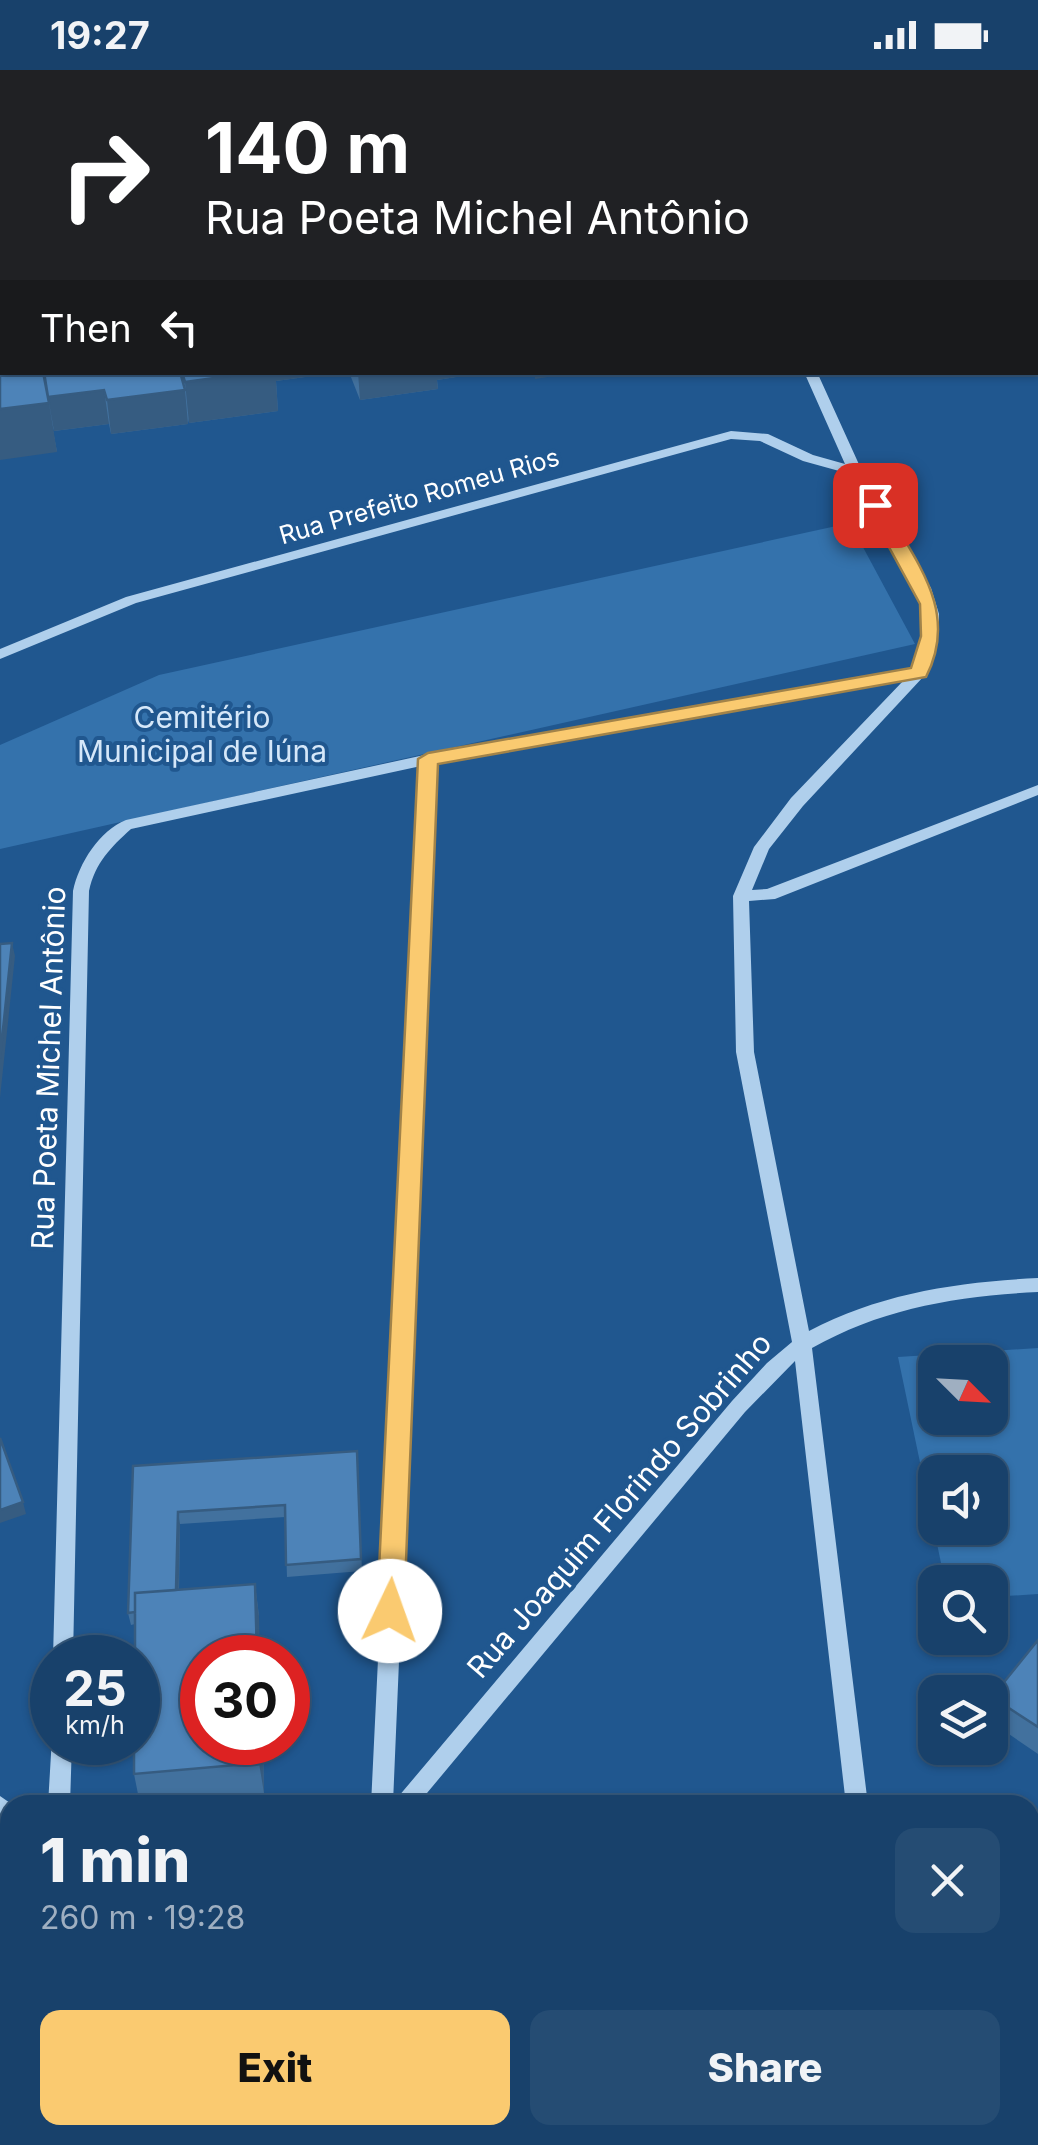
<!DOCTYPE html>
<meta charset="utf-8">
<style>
:root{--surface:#18416b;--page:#254c73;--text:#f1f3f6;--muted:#9fafc1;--line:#365a7e;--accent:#faca70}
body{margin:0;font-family:Inter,sans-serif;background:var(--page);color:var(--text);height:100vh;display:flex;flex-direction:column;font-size:38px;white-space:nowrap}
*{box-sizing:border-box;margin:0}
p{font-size:32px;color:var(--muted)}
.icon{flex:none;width:55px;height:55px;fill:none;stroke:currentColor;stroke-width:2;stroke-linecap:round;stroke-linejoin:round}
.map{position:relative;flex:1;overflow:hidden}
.side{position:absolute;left:0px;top:1725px;width:1040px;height:350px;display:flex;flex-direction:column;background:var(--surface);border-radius:30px 30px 0 0;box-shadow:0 2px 8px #0004,0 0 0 2px var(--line)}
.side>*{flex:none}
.guide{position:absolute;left:0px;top:0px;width:1040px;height:305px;box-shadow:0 2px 8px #0004,0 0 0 2px var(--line);background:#202124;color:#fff;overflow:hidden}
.needle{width:65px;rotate:114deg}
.buttons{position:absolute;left:918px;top:1275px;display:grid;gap:20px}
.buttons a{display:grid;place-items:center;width:90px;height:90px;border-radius:20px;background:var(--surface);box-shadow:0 2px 8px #0004,0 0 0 2px var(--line);font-size:50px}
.speed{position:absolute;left:30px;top:1565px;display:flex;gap:20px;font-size:50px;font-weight:700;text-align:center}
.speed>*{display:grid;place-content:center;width:130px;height:130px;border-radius:50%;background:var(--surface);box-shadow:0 2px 8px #0004,0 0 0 2px var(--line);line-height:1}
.speed small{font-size:25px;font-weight:400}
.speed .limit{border:15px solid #d22;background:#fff;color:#111}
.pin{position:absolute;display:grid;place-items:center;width:85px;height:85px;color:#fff;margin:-42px;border-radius:20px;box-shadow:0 5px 15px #0006}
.me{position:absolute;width:110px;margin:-55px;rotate:3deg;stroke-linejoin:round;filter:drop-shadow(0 0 8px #0008)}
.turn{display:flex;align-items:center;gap:35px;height:210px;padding:0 40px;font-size:45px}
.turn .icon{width:130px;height:130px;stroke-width:2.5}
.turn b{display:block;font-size:70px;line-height:85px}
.then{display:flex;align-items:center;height:95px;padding:0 40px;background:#0003;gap:20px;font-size:38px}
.round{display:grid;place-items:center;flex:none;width:105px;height:105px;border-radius:20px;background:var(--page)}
.head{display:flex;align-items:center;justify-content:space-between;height:170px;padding:0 40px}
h1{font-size:60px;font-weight:800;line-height:75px}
.primary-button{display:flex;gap:20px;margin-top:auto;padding:20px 40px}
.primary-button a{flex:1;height:115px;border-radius:20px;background:var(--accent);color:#111;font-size:40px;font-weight:800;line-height:115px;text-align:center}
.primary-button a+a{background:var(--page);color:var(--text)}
.status{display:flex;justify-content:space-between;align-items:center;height:70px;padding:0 50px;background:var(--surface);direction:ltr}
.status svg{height:28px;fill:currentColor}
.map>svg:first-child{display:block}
.green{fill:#3472ac;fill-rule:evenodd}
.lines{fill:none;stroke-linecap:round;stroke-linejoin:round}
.minor{fill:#afcfec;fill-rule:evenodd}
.wall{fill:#42719e}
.shaded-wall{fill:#365c81}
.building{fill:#4d83b8;stroke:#365c81;stroke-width:2.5}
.route{fill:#faca70;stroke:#a28349;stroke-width:2.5}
.labels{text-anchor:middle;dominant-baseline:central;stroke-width:8;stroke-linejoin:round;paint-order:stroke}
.far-street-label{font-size:25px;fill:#fff;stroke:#20578f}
.park-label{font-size:30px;fill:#d5e7f9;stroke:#20578f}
.street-label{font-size:30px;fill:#fff;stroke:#20578f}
</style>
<div class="status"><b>19:27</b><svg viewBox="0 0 49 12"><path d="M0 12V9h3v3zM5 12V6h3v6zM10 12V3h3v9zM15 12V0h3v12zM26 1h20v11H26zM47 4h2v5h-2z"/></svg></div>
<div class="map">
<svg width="1038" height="2075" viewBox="0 0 1038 2075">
<rect width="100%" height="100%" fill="#20578f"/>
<!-- green -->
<path class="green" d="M850 453 915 574 0 779V675L159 605Z
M1038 1278V1524L990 1527V1512H945L898 1287ZM935 1292H990V1348H935ZM935 1402H990V1458H935Z"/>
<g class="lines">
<!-- minor -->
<path class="minor" d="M34 0H77L75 2H33Z
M939 0H956L958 2H941Z
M1007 0H1022L1024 2H1009Z
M0 101 2 102V108L0 109Z
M0 248H2V256H0Z
M804 302H817L862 401 931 518 939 544V561L924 606 803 736 769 779 752 820 767 819 1038 715V725L775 829 749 831 754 982 809 1261C881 1223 958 1212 1038 1208V1222C957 1226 883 1238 812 1278L868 1735H846L795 1291 745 1342 417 1735H371L421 696 131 759C111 777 95 793 89 821L73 1588H53L73 821C79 793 99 761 126 750L429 684 913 599C920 582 926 564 924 545 920 497 872 445 850 404L803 391 760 371 731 369 136 533 0 589V579L126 527 731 361 768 364 813 385 845 394ZM904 610 791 728 754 777 733 826 736 982 792 1272 767 1293 732 1331 393 1733 437 693Z
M52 1667V1672H72L70 1735H48Z
M0 1726 13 1735H10V1757L0 1752Z
M156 2065H180L176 2075H152Z
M885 2065H909L910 2075H886Z"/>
</g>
<!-- wall -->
<path class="wall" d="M2 302H327V304L276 311 278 341 189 353 188 349V354L111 364 109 354 54 361 52 355 57 382Z
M349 302H488L437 310 438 319 360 330Z
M357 1381 362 1501 287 1507 285 1447 180 1454 179 1520 255 1514 259 1546 202 1672H263L264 1723 140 1734 134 1704 135 1554 131 1555 128 1543 133 1396Z
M1038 1570V1684L990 1651V1636L992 1627Z"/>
<!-- shaded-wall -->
<path class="shaded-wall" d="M258 302H327V304L276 311 278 341 189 353 185 312Z
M358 302H488L437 310 438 319 360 330Z
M535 302H579L535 309Z
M104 320 109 354 54 361 48 327Z
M185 320 188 354 111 364 107 330Z
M49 333 57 382 0 390V339Z
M12 873 15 886 0 1028V988Z
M23 1432 26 1444 0 1453V1440Z
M178 1442 180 1454 178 1551 176 1539Z
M255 1514 259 1546 260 1588H257Z
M259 1672H263L264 1723 259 1693Z"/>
<!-- building -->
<path class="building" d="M0 255H2V302H43L49 333 0 339Z
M44 302H180L185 320 107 330 104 320 48 327Z
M182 302H258L185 312Z
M12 873 0 988V874Z
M0 1368 23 1432 0 1440Z
M357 1381 361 1489 286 1495 285 1435 178 1442 176 1520 135 1523V1542L128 1543 133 1396Z
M255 1514 257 1588H202V1672H259V1693L134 1704V1672H138V1588H135V1523Z
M1038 1570V1657L992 1627Z"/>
<!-- route -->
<path class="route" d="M875 429 884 435C915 491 960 541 926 607L438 694 404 1541 400 1549 390 1553 381 1549 377 1541 418 689 428 683 911 598 921 566 920 534 866 435Z"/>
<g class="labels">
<!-- far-street labels -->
<g class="far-street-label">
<text transform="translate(419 426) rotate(-16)">Rua Prefeito Romeu Rios</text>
</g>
<!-- park labels -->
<g class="park-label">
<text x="202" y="647">Cemitério<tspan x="202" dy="34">Municipal de Iúna</tspan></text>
</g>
<!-- street labels -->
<g class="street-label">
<text transform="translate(48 998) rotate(-88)">Rua Poeta Michel Antônio</text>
<text transform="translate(619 1435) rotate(-49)">Rua Joaquim Florindo Sobrinho</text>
</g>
</g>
</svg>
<div class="buttons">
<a><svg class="needle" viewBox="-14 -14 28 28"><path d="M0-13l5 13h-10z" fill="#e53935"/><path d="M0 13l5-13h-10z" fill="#9fafc1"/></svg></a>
<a><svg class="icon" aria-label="sound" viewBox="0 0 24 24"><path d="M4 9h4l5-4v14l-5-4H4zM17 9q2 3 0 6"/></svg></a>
<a><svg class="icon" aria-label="search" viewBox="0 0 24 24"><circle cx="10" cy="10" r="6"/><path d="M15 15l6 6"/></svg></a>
<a><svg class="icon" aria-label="layers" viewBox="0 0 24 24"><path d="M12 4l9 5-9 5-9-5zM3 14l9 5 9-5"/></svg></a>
</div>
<div class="speed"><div>25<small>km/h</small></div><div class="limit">30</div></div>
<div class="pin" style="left:875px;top:435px;background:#d93025"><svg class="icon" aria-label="arrive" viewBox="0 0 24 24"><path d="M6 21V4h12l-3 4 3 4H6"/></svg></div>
<svg class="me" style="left:390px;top:1541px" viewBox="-20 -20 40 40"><circle r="19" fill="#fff"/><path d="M0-13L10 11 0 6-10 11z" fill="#faca70"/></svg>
<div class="guide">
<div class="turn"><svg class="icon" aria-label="right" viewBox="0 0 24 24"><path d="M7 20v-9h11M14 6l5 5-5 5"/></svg><div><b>140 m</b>Rua Poeta Michel Antônio</div></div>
<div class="then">Then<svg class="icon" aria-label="left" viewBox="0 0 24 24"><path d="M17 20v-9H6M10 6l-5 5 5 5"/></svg></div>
</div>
<section class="side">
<div class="head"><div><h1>1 min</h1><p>260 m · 19:28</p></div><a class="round"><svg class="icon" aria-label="close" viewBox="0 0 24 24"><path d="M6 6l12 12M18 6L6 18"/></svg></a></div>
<div class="primary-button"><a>Exit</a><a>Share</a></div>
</section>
</div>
